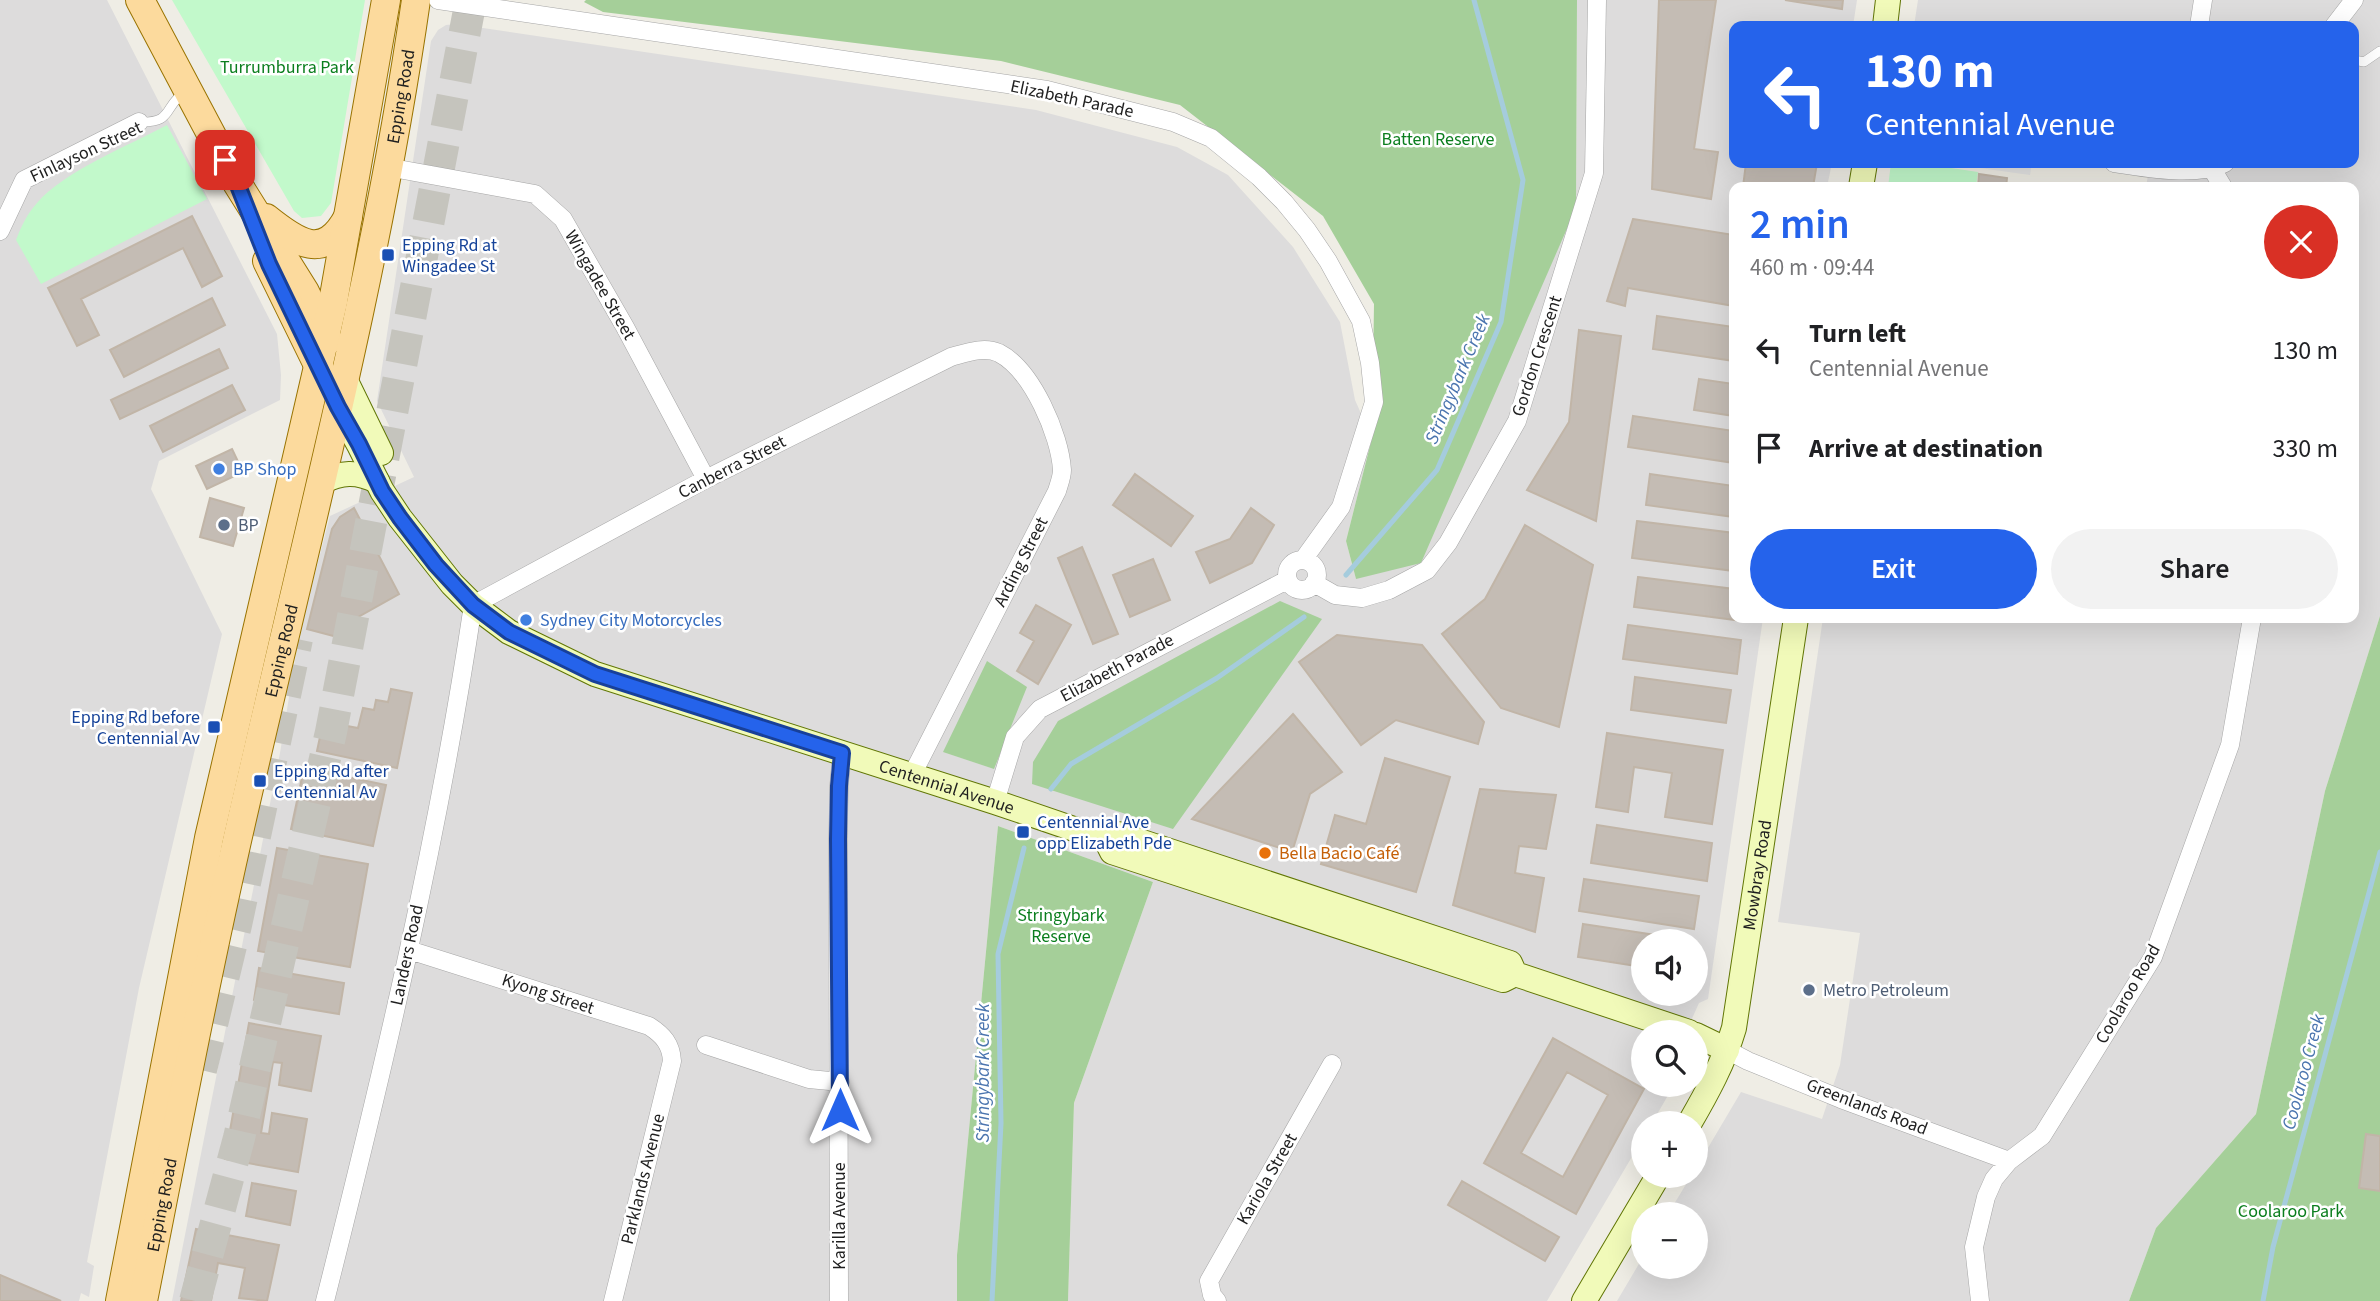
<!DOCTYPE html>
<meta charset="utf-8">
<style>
:root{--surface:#fff;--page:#f2f2f2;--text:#202124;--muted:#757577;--accent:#2563eb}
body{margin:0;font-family:"Source Sans 3",sans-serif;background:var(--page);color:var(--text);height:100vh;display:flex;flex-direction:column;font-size:26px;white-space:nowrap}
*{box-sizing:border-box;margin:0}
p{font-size:23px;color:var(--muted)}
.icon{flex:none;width:38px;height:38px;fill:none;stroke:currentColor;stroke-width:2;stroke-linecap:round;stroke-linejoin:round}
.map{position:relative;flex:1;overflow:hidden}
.sheet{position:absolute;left:1729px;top:182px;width:630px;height:441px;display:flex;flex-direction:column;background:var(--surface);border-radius:14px;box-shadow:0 7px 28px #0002}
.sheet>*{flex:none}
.guide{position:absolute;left:1729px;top:21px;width:630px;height:147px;border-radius:14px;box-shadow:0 7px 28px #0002;background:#2563eb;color:#fff;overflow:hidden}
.controls{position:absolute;left:1631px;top:929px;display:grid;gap:14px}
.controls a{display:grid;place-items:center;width:77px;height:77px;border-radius:50%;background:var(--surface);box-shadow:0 7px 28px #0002;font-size:35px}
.pin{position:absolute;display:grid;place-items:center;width:60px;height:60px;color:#fff;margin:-30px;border-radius:14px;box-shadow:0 4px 10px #0006}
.me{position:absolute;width:77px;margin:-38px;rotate:0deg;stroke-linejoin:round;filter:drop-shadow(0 0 5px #0008)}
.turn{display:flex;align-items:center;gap:24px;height:147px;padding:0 21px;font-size:32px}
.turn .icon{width:91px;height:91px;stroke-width:2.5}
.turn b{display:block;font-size:49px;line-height:60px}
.round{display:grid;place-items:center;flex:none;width:74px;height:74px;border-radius:37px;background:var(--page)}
.headline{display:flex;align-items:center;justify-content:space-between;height:119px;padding:0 21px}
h1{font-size:42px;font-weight:600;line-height:52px;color:var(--accent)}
.action{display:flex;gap:14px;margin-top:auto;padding:14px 21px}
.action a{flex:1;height:80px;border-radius:42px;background:var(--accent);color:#fff;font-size:28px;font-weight:600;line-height:80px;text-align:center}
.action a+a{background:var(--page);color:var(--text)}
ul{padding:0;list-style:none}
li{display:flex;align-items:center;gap:21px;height:98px;padding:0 21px}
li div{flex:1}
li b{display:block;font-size:26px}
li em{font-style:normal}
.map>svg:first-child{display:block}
.residential{fill:#dddcdc;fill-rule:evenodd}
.forest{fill:#a5cf99}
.park{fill:#c2f9cb}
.parking{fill:#e3e3e3}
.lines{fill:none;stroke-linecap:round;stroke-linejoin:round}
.stream{stroke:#a5ccdd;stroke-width:5}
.building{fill:#c4bcb4;stroke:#c1b5a7;stroke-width:2;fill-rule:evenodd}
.motorway-tunnel{stroke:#c5c4bd;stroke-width:32;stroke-dasharray:32 16;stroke-linecap:butt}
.service-casing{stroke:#a6a6a6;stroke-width:10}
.minor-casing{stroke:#a6a6a6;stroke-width:19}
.secondary-casing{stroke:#617605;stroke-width:26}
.primary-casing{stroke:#997300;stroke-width:30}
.service{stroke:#fff;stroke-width:9}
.minor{stroke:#fff;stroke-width:18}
.secondary{stroke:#f1fab9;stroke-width:24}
.primary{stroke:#fcda9d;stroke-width:28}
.route-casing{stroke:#184099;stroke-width:18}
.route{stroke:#2563eb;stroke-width:12}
.transit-dot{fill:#1a4fb4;stroke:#fff;stroke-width:2.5}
.shop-dot{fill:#3f7fe0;stroke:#fff;stroke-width:2.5}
.service-dot{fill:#5c6f8a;stroke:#fff;stroke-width:2.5}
.food-dot{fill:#e8710a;stroke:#fff;stroke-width:2.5}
.labels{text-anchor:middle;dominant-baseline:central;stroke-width:5;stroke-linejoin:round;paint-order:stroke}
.park-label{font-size:18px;fill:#0b7e1e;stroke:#fff}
.street-label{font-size:18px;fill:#1f1f1f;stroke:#fff}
.transit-label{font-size:18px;fill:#164399;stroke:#fff;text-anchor:start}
.shop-label{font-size:18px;fill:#366cbe;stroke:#fff;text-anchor:start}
.service-label{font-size:18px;fill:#4e5e75;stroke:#fff;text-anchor:start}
.food-label{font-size:18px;fill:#c56008;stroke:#fff;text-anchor:start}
.water-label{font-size:19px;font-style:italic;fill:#4b75af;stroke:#fff}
</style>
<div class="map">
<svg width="2380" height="1301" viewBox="0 0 2380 1301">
<rect width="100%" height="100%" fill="#efede5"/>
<!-- residential -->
<path class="residential" d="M0 0H107L277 334 281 375 280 400 159 461 151 489 222 634 139 988 87 1262 94 1266 89 1297 81 1293 79 1301H0Z
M1577 0H1857L1853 26H1734V163H1832L1827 187H1734V618H1763L1708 999 1699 1003 1686 1032H1643V1085H1674L1652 1123 1643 1124V1138L1547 1301H1068L1074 1103 1153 882 998 826 957 1255V1301H172L280 753 299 635 330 516 414 477 377 401 431 41 438 30 446 25 456 24 1036 110 1177 147 1228 175 1293 247 1340 322 1355 400 1372 438 1346 541 1356 579 1576 208ZM1643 942H1696V994H1643Z
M1918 0H2380V616L2325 791 2256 1114 2156 1228 2129 1301H1617L1643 1257V1267H1696V1214H1668L1691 1176H1696V1168L1741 1092 1822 1119 1840 1065 1860 933 1778 922 1823 618H2354V187H2146L2150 163H2354V26H1914Z"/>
<!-- forest -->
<path class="forest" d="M586 0H1577L1576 208 1421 563 1356 579 1346 541 1372 438 1374 304 1323 216 1180 105 1001 61 603 12 584 2Z
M1280 601 1322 619 1173 829 1032 784 1033 762 1058 721Z
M2380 616V1301H2129L2156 1228 2256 1114 2325 791Z
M987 661 1027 687 994 769 943 752Z
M998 826 1153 882 1074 1103 1068 1301H957V1255Z"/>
<!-- park -->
<path class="park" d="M172 0H365L331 203 321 216 302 218 294 211Z
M167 125 207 199 41 284 16 240C21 227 27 214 37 203 64 171 130 145 167 125Z
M1891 163H1918L1978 172 1976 187H1888Z"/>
<!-- parking -->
<path class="parking" d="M1944 163H2032L2030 175Z"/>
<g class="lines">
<!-- stream -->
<path class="stream" d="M1346 575 1437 470 1501 322 1523 180 1474 0
M1051 789 1071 764 1217 678 1304 617
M992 1301 1001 1123 998 954 1024 848
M2263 1301 2273 1247 2380 852"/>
</g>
<!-- building -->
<path class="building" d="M1659 0H1716L1694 149 1718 152 1711 199 1652 189Z
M1785 0H1843L1842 9Z
M1746 163H1817L1813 187H1743Z
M1979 174 2007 178 2006 187H1978Z
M192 216 222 276 202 287 183 248 81 299 99 335 77 346 48 288Z
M1633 219 1734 235V306L1628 288 1625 306 1607 301Z
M212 298 225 325 124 377 110 350Z
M1657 316 1734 327V361L1653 349Z
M1579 330 1621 336 1596 521 1527 490 1569 422Z
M219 349 228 368 120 419 111 400Z
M1699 379 1734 384V416L1694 410Z
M232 385 245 410 163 452 150 426Z
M1633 416 1734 431V463L1628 447Z
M232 449 243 472 207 489 196 466Z
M1135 474 1193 516 1171 546 1113 505Z
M1650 474 1734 486V517L1646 505Z
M210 498 244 508 233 546 200 537Z
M354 508 399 594 344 625 341 638 307 629 332 529 340 517Z
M1251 508 1274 525 1252 563 1210 583 1196 552 1230 539Z
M1637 521 1734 533V571L1632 558Z
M1525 525 1593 565 1559 727 1501 708 1442 634 1485 599Z
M1082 547 1118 634 1093 644 1058 558Z
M1153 559 1170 600 1130 617 1113 575Z
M1638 577 1734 589V618H1743V621L1634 607Z
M1036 605 1071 625 1038 684 1017 671 1034 641 1020 633Z
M1628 625 1741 640 1737 674 1623 659Z
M1337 635 1422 645 1484 722 1478 744 1396 720 1361 745 1299 662Z
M1635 677 1731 690 1726 723 1631 710Z
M391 689 412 693 397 768 317 751 320 737 333 740 336 724 358 728 363 708 374 710 376 700 388 702Z
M1293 714 1342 772 1310 794 1292 852 1192 819Z
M1607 733 1723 750 1712 824 1665 817 1672 773 1634 767 1628 812 1596 807Z
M1385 758 1450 777 1416 892 1321 864 1335 815 1366 824Z
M304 768 386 785 373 846 291 829Z
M1480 789 1556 795 1546 849 1519 846 1515 873 1544 878 1535 932 1453 905Z
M1597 825 1712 843 1707 881 1591 863Z
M277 848 368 864 350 967 258 951Z
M1584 879 1699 896 1694 929 1579 911Z
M1583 924 1695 941 1694 942H1643V967L1578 957Z
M259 968 344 983 339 1014 254 1000Z
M249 1023 321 1036 311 1091 279 1085 282 1063 273 1062 261 1133 269 1134 272 1113 307 1119 298 1172 225 1159Z
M1553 1038 1644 1089 1576 1214 1484 1163ZM1567 1072 1608 1095 1563 1177 1521 1153Z
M2366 1134 2380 1136V1191L2359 1188Z
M1462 1181 1559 1237 1545 1261 1448 1205Z
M252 1183 296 1191 290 1225 246 1216Z
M196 1229 279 1245 267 1301 239 1298 245 1268 218 1263 211 1301H181Z
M0 1275 61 1301H0Z"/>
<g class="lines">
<!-- motorway-tunnel -->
<path class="motorway-tunnel" d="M201 1070 236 925 297 639
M195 1301 239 1138 331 732 471 0"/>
<!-- service casing -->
<g class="service-casing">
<path id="service" d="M2354 60 2364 62 2380 51
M139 122C175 123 162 107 186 91"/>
</g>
<!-- minor casing -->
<g class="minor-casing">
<path id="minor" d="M438 0 1047 90 1173 122 1211 138 1259 177 1284 202 1307 230 1328 261 1361 321 1370 363 1374 402 1341 507 1303 560
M2199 26 2203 0
M2334 26 2354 0
M2114 163C2146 168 2197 177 2225 163
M387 167 535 194 563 219 625 327 706 479
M2212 169 2223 187
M0 231 24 180 139 122
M1287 575a15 15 0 1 1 30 0a15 15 0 1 1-30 0Z
M1314 583 1335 595 1362 598 1389 590 1427 570 1448 543 1517 421 1594 173 1597 0
M995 802 1015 737 1040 709 1287 580
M409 950 649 1026C663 1035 671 1044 672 1061L613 1301
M706 1045 809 1079 840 1082
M1727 1050 1748 1061 1841 1099 2009 1161
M325 1301C383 1071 438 840 473 605L706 479 951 357C966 353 984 346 999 353 1032 370 1060 435 1062 470 1062 477 1059 484 1057 491L912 775
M839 1301 838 839 839 786 842 753
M1217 1301 1212 1295 1209 1281 1332 1064
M1980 1301 1974 1247 1986 1197 1994 1179 2009 1161 2042 1136 2153 957 2230 745 2252 618"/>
</g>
<!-- secondary casing -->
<g class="secondary-casing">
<g id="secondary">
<path d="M1885 26 1888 0"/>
<path d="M1861 187 1865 163"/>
<path d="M344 377 381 453"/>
<path id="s1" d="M338 407 359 445 382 491 400 518 452 584 473 605 509 632 595 674 995 802 1106 840 1112 852 1503 980 1515 974"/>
<path d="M321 482C342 472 356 471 377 481"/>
<path d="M1106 840 1118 834 1510 963 1515 974 1689 1032"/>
<path d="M1696 1035 1727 1050"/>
<path id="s2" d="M1689 1124C1707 1093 1724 1062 1734 1028L1796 618"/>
<path d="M1584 1301 1658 1176"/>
</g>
</g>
<!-- primary casing -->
<g class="primary-casing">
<g id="primary">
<path d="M140 0 237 183 305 292 328 340"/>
<path d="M266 218C297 243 324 262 348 217"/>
<path d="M267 261 320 369"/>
<path d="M120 1301 209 838 333 302 386 0"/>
<path id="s3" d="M143 1301C177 1128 210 955 250 784 310 524 378 265 416 0"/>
</g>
</g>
<!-- service -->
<use href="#service" class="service"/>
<!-- minor -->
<use href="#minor" class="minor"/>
<!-- secondary -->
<use href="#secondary" class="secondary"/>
<!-- primary -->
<use href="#primary" class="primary"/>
</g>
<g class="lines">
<!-- route casing -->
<g class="route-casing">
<path id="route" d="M225 160 237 183 269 264 338 407 359 444 382 491 400 518 436 565 473 605 509 632 595 674 842 753 839 786 838 839 840 1110"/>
</g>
<!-- route -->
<use href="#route" class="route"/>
</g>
<!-- markers -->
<g class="transit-dot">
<rect x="381" y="248" width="14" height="14" rx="3.5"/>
<rect x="207" y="720" width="14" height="14" rx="3.5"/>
<rect x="253" y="774" width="14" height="14" rx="3.5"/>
<rect x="1016" y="825" width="14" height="14" rx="3.5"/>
</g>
<g class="shop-dot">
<circle cx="219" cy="469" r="7"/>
<circle cx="526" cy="620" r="7"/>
</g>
<g class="service-dot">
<circle cx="224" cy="525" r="7"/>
<circle cx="1809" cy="990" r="7"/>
</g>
<circle class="food-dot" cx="1265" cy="853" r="7"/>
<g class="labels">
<!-- park labels -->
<g class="park-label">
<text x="287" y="67">Turrumburra Park</text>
<text x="1438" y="139">Batten Reserve</text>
<text x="1061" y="915">Stringybark<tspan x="1061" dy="21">Reserve</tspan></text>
<text x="2291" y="1211">Coolaroo Park</text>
</g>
<!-- street labels -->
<g class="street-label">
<text stroke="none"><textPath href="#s3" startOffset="1232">Epping Road</textPath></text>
<text transform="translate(1072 99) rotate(12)">Elizabeth Parade</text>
<text transform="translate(86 152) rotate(-25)">Finlayson Street</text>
<text transform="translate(600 285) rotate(60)">Wingadee Street</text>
<text transform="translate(1537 356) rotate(-72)">Gordon Crescent</text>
<text transform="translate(732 467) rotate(-27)">Canberra Street</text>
<text transform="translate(1021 562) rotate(-63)">Arding Street</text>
<text stroke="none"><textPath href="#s3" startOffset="665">Epping Road</textPath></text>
<text transform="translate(1117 668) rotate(-28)">Elizabeth Parade</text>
<text stroke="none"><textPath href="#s1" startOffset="751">Centennial Avenue</textPath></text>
<text stroke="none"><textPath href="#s2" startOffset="261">Mowbray Road</textPath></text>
<text transform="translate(407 955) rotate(-78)">Landers Road</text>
<text transform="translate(548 994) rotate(18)">Kyong Street</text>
<text transform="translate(2128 994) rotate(-60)">Coolaroo Road</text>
<text transform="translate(1867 1107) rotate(21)">Greenlands Road</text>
<text transform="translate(643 1179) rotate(-76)">Parklands Avenue</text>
<text transform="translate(1267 1179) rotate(-60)">Kariola Street</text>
<text stroke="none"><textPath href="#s3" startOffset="98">Epping Road</textPath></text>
<text transform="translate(839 1216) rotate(-90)">Karilla Avenue</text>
</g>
<!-- transit labels -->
<g class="transit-label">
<text x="402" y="245">Epping Rd at<tspan x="402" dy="21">Wingadee St</tspan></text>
<text x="200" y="717" text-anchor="end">Epping Rd before<tspan x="200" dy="21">Centennial Av</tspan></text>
<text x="274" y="771">Epping Rd after<tspan x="274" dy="21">Centennial Av</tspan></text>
<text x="1037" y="822">Centennial Ave<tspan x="1037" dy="21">opp Elizabeth Pde</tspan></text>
</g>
<!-- shop labels -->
<g class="shop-label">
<text x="233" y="469">BP Shop</text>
<text x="540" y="620">Sydney City Motorcycles</text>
</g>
<!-- service labels -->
<g class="service-label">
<text x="238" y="525">BP</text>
<text x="1823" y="990">Metro Petroleum</text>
</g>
<!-- food labels -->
<g class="food-label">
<text x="1279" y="853">Bella Bacio Café</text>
</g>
<!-- water labels -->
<g class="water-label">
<text transform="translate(1458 379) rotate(-67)">Stringybark Creek</text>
<text transform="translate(2304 1072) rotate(-75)">Coolaroo Creek</text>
<text transform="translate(983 1073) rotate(-90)">Stringybark Creek</text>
</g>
</g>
</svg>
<div class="controls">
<a><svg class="icon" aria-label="sound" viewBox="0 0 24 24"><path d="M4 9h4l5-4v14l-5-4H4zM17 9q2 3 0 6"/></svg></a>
<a><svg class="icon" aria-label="search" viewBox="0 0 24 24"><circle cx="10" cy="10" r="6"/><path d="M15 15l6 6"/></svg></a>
<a>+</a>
<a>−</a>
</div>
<div class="pin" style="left:225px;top:160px;background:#d93025"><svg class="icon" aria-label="arrive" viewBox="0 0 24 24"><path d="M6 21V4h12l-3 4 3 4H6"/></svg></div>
<svg class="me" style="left:840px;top:1110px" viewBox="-20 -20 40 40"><path d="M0-17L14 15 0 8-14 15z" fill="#2563eb" stroke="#fff" stroke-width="4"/></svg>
<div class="guide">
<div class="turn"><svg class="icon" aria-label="left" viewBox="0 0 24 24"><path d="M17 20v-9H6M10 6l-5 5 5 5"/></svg><div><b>130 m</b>Centennial Avenue</div></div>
</div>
<section class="sheet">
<div class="headline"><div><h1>2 min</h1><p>460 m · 09:44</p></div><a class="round" style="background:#d93025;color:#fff"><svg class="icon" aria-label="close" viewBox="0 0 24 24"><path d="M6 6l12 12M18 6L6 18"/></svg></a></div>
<ul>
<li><svg class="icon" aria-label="left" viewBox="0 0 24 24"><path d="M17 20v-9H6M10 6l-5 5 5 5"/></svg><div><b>Turn left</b><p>Centennial Avenue</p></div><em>130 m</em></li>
<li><svg class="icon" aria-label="arrive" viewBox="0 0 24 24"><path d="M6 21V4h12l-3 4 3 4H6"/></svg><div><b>Arrive at destination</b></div><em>330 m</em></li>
</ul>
<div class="action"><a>Exit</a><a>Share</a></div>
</section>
</div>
